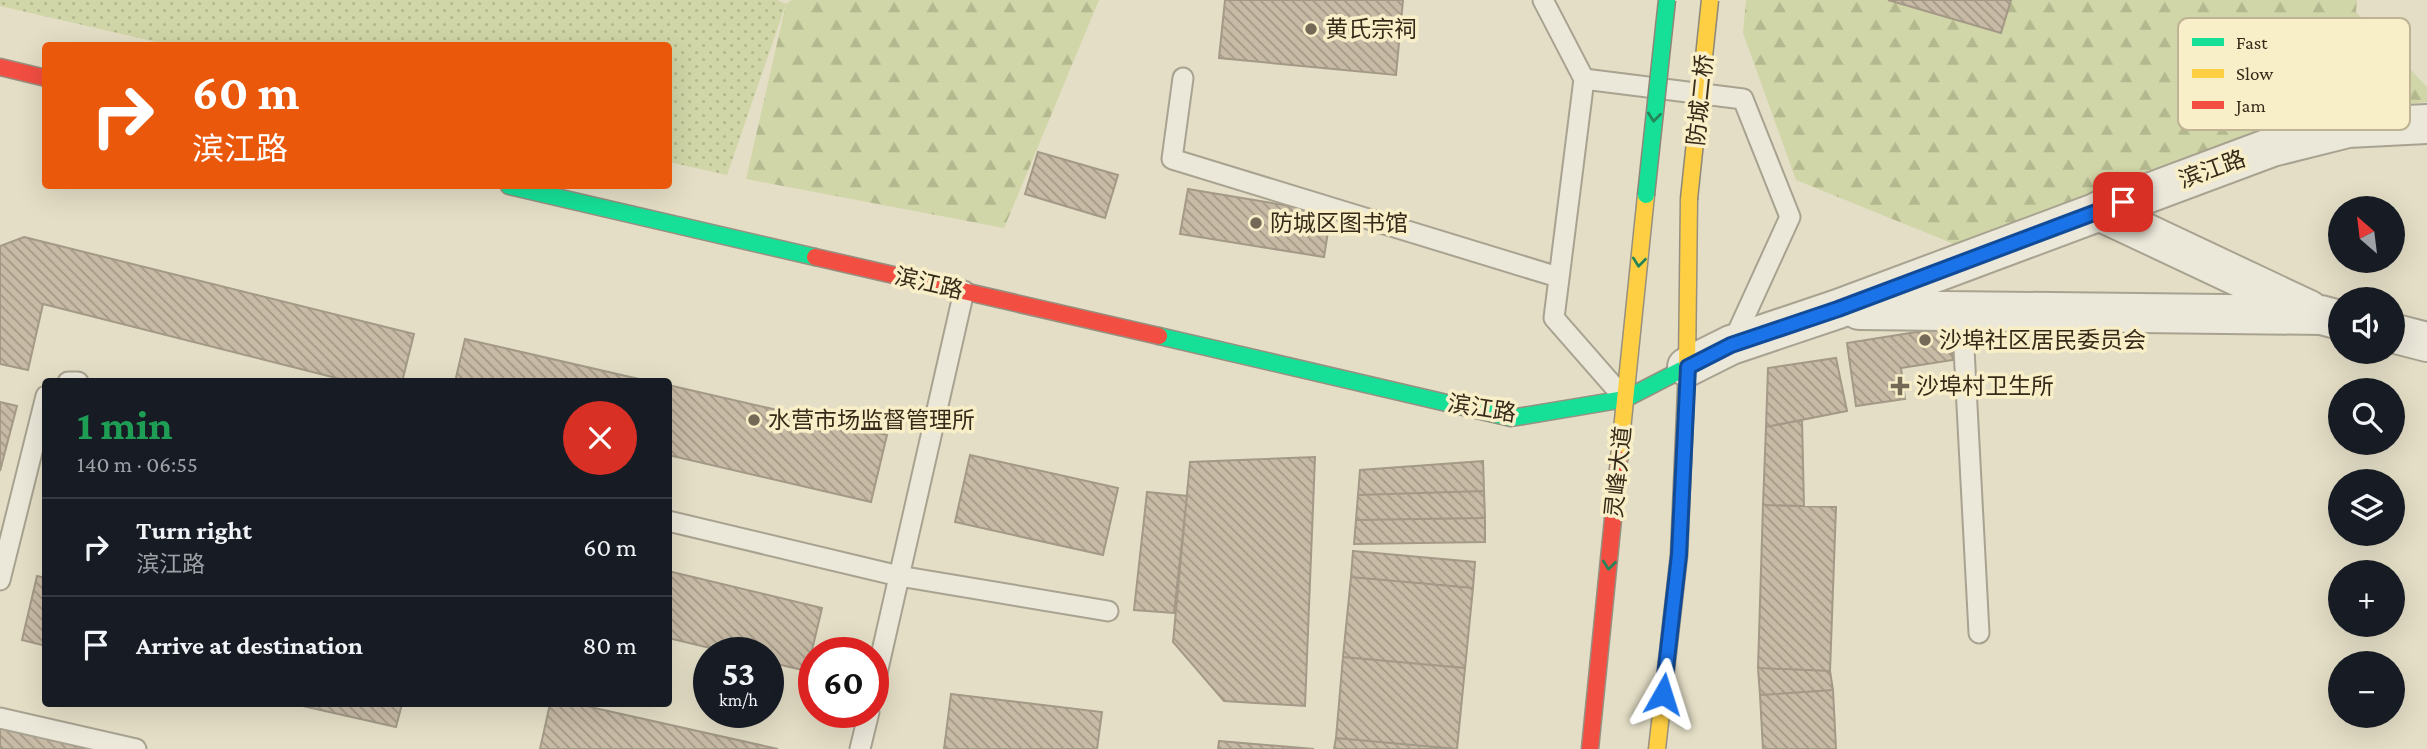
<!DOCTYPE html>
<meta charset="utf-8">
<style>
:root{--surface:#171b24;--page:#242831;--text:#f1f3f6;--muted:#9ea1a6;--line:#363941}
body{margin:0;font-family:"Crimson Pro","Noto Sans SC",serif;background:var(--page);color:var(--text);height:100vh;display:flex;flex-direction:column;font-size:26px;white-space:nowrap}
*{box-sizing:border-box;margin:0}
p{font-size:23px;color:var(--muted)}
.icon{flex:none;width:38px;height:38px;fill:none;stroke:currentColor;stroke-width:2;stroke-linecap:round;stroke-linejoin:round}
.map{position:relative;flex:1;overflow:hidden}
.sheet{position:absolute;left:42px;top:378px;width:630px;height:329px;display:flex;flex-direction:column;background:var(--surface);border-radius:7px;box-shadow:0 7px 28px #0002}
.sheet>*{flex:none}
.top-card{position:absolute;left:42px;top:42px;width:630px;height:147px;border-radius:7px;box-shadow:0 7px 28px #0002;background:#ea580c;color:#fff;overflow:hidden}
.needle{width:46px;rotate:332deg}
.controls{position:absolute;left:2328px;top:196px;display:grid;gap:14px}
.controls a{display:grid;place-items:center;width:77px;height:77px;border-radius:50%;background:var(--surface);box-shadow:0 7px 28px #0002;font-size:35px}
.speed{position:absolute;left:693px;top:637px;display:flex;gap:14px;font-size:35px;font-weight:700;text-align:center}
.speed>*{display:grid;place-content:center;width:91px;height:91px;border-radius:50%;background:var(--surface);box-shadow:0 7px 28px #0002;line-height:1}
.speed small{font-size:18px;font-weight:400}
.speed .limit{border:10px solid #d22;background:#fff;color:#111}
.pin{position:absolute;display:grid;place-items:center;width:60px;height:60px;color:#fff;margin:-30px;border-radius:14px;box-shadow:0 4px 10px #0006}
.me{position:absolute;width:77px;margin:-38px;rotate:6deg;stroke-linejoin:round;filter:drop-shadow(0 0 5px #0008)}
.turn{display:flex;align-items:center;gap:24px;height:147px;padding:0 35px;font-size:32px}
.turn .icon{width:91px;height:91px;stroke-width:2.5}
.turn b{display:block;font-size:49px;line-height:60px}
.round{display:grid;place-items:center;flex:none;width:74px;height:74px;border-radius:37px;background:var(--page)}
.headline{display:flex;align-items:center;justify-content:space-between;height:119px;padding:0 35px}
h1{font-size:42px;font-weight:700;line-height:52px;color:#1e9e55}
ul{padding:0;list-style:none}
li{display:flex;align-items:center;gap:21px;height:98px;padding:0 35px;border-top:2px solid var(--line)}
li div{flex:1}
li b{display:block;font-size:26px}
li em{font-style:normal}
.map>svg:first-child{display:block}
.forest{fill:url(#forest-firs)}
.park{fill:url(#park-dots)}
.building{fill:url(#building-back-hatch);stroke:#a39986;stroke-width:2}
.lines{fill:none;stroke-linecap:round;stroke-linejoin:round}
.lane-casing{stroke:#a8a290;stroke-width:23}
.street-casing{stroke:#a8a290;stroke-width:42}
.fast-casing{stroke:#979080;stroke-width:19}
.slow-casing{stroke:#979080;stroke-width:19}
.jam-casing{stroke:#979080;stroke-width:19}
.lane{stroke:#ebe7d9;stroke-width:19}
.street{stroke:#ebe7d9;stroke-width:38}
.fast{stroke:#16e098;stroke-width:16}
.slow{stroke:#ffcf43;stroke-width:16}
.jam{stroke:#f24e42;stroke-width:16}
.fast-bridge-casing{stroke:#8d8777;stroke-width:19;stroke-linecap:butt}
.slow-bridge-casing{stroke:#8d8777;stroke-width:19;stroke-linecap:butt}
.fast-bridge{stroke:#16e098;stroke-width:16}
.slow-bridge{stroke:#ffcf43;stroke-width:16}
.oneway{stroke:#268558}
.route-casing{stroke:#114b97;stroke-width:18}
.route{stroke:#1a73e8;stroke-width:12}
.poi-dot{fill:#736956;stroke:#f8efc9;stroke-width:2.5}
.labels{text-anchor:middle;dominant-baseline:central;stroke-width:7;stroke-linejoin:round;paint-order:stroke}
.poi-label{font-size:23px;fill:#362a19;stroke:#f8efc9;text-anchor:start}
.street-label{font-size:23px;fill:#362a19;stroke:#f8efc9}
.key{fill:#f8efc9;stroke:#beb494;stroke-width:2}
.key-label{font-size:19px;fill:#362a19}
</style>
<div class="map">
<svg width="2427" height="749" viewBox="0 0 2427 749">
<defs>
<pattern id="forest-firs" width="22" height="20" patternUnits="userSpaceOnUse" patternTransform="scale(1.75)"><rect width="22" height="20" fill="#d0d6a7"/><path d="M5 1l3.5 6h-7zM16 11l3.5 6h-7z" fill="#b3b88f"/></pattern>
<pattern id="park-dots" width="8" height="8" patternUnits="userSpaceOnUse" patternTransform="scale(1.75)"><rect width="8" height="8" fill="#d0d6a7"/><path d="M2 2h.1M6 6h.1" fill="none" stroke="#b3b88f" stroke-width="1.8" stroke-linecap="round"/></pattern>
<pattern id="building-back-hatch" width="6" height="6" patternUnits="userSpaceOnUse" patternTransform="scale(1.75)"><rect width="6" height="6" fill="#c8bba6"/><path d="M-1 5l2 2M0 0l6 6M5-1l2 2" fill="none" stroke="#a39886"/></pattern>
</defs>
<rect width="100%" height="100%" fill="#e4dec6"/>
<!-- forest -->
<path class="forest" d="M792 0H1099L1004 228 746 179 786 4Z
M1746 0H2357L2356 12 2427 87V102L2306 113 1954 244 1796 180 1743 33Z"/>
<!-- park -->
<path class="park" d="M0 0H777L786 4 727 175 669 162 668 46 170 45 0 6Z"/>
<!-- building -->
<path class="building" d="M1225 0H1403L1396 75 1219 58Z
M1888 0H2011L2001 33Z
M1038 152 1118 175 1105 218 1025 194Z
M1188 189 1331 213 1324 257 1180 234Z
M24 237 414 334 402 382H352L43 304 28 370 0 364V246Z
M1948 327 1953 360 1901 368 1905 399 1856 406 1847 343Z
M465 339 652 382H455Z
M1836 358 1847 411 1766 427 1768 368Z
M668 385 887 435 871 502 668 455Z
M0 402 17 406 0 471Z
M1802 420 1804 506 1763 505 1766 427Z
M970 455 1118 488 1103 555 955 522Z
M1315 457 1305 706 1224 701 1173 642 1190 462Z
M1483 461 1484 491 1358 495 1360 470Z
M1484 491 1485 518 1356 520 1358 495Z
M1147 492 1187 496 1174 613 1134 610Z
M1763 505 1836 507 1830 671 1758 668Z
M1485 518V542L1354 544 1356 520Z
M1353 551 1475 562 1473 588 1351 577Z
M668 571 822 608 807 671 768 662V653H731L668 638Z
M37 576 46 578V646L22 640Z
M1351 577 1473 588 1465 668 1343 657Z
M1343 657 1465 668 1457 749 1336 738Z
M1758 668 1830 671 1833 690 1760 695Z
M1833 690 1836 749H1763L1760 695Z
M951 694 1102 712 1097 749H944Z
M294 704H402L396 727Z
M550 704H577L778 749H540Z
M0 726 100 749H0Z
M1336 738 1457 749H1334Z
M1219 741 1314 749H1218Z"/>
<g class="lines">
<!-- lane casing -->
<g class="lane-casing">
<path id="lane" d="M1543 0 1584 79 1554 318 1624 398
M1183 78 1172 159 1558 277
M1584 79 1743 99 1790 217 1732 344
M1962 311 1979 633
M68 382H78
M668 521 899 576 1108 611
M0 580 46 396
M873 691 964 291
M0 718 136 749
M860 749 869 712"/>
</g>
<!-- street casing -->
<g class="street-casing">
<path id="street" d="M2099 211 2309 310
M1859 310 2321 315 2340 320
M2392 333 2427 342
M1687 367 1731 345 1838 309 2272 147 2348 128 2427 124"/>
</g>
<!-- fast casing -->
<g class="fast-casing">
<path id="fast" d="M509 186 815 257
M1159 336 1511 418 1625 399 1687 367"/>
</g>
<!-- slow casing -->
<g class="slow-casing">
<path id="slow" d="M1619 459 1646 195
M1657 749 1679 555 1687 367 1689 199"/>
</g>
<!-- jam casing -->
<g class="jam-casing">
<path id="jam" d="M0 67 46 78
M815 257 1159 336
M1590 749 1619 459"/>
</g>
<!-- lane -->
<use href="#lane" class="lane"/>
<!-- street -->
<use href="#street" class="street"/>
<!-- fast -->
<use href="#fast" class="fast"/>
<!-- slow -->
<use href="#slow" class="slow"/>
<!-- jam -->
<use href="#jam" class="jam"/>
<!-- fast-bridge casing -->
<g class="fast-bridge-casing">
<path id="fast-bridge" d="M1646 195 1667 0"/>
</g>
<!-- slow-bridge casing -->
<g class="slow-bridge-casing">
<path id="slow-bridge" d="M1689 199 1710 0"/>
</g>
<!-- fast-bridge -->
<use href="#fast-bridge" class="fast-bridge"/>
<!-- slow-bridge -->
<use href="#slow-bridge" class="slow-bridge"/>
</g>
<!-- one-way arrows -->
<defs><path id="oneway-chevron" d="M-2-3.5L2.5 0L-2 3.5" fill="none" stroke-width="1.6" stroke-linecap="round" stroke-linejoin="round" transform="scale(1.75)"/></defs>
<g class="oneway">
<use href="#oneway-chevron" transform="translate(1654 117) rotate(96)"/>
<use href="#oneway-chevron" transform="translate(1639 262) rotate(96)"/>
<use href="#oneway-chevron" transform="translate(1609 565) rotate(96)"/>
</g>
<g class="lines">
<!-- route casing -->
<g class="route-casing">
<path id="route" d="M1663 694 1679 555 1688 367 1731 345 1838 309 2123 202"/>
</g>
<!-- route -->
<use href="#route" class="route"/>
</g>
<!-- markers -->
<g class="poi-dot">
<circle cx="1311" cy="29" r="7"/>
<circle cx="1256" cy="223" r="7"/>
<circle cx="1925" cy="340" r="7"/>
<path d="M1896.5 375.5h7v7h7v7h-7v7h-7v-7h-7v-7h7z"/>
<circle cx="754" cy="420" r="7"/>
</g>
<g class="labels">
<!-- poi labels -->
<g class="poi-label">
<text x="1325" y="29">黄氏宗祠</text>
<text x="1270" y="223">防城区图书馆</text>
<text x="1939" y="340">沙埠社区居民委员会</text>
<text x="1916" y="386">沙埠村卫生所</text>
<text x="768" y="420">水营市场监督管理所</text>
</g>
<!-- street labels -->
<g class="street-label">
<text transform="translate(1700 100) rotate(-84)">防城二桥</text>
<text transform="translate(2212 169) rotate(-20)">滨江路</text>
<text transform="translate(929 283) rotate(13)">滨江路</text>
<text transform="translate(1482 408) rotate(9)">滨江路</text>
<text transform="translate(1618 472) rotate(-84)">灵峰大道</text>
</g>
</g>
<!-- legend -->
<rect x="2178" y="18" width="232" height="112" rx="10" class="key"/>
<rect x="2192" y="38" width="32" height="8" fill="#16e098"/>
<rect x="2192" y="69" width="32" height="9" fill="#ffcf43"/>
<rect x="2192" y="101" width="32" height="8" fill="#f24e42"/>
<g class="key-label">
<text x="2236" y="49">Fast</text>
<text x="2236" y="80">Slow</text>
<text x="2236" y="112">Jam</text>
</g>
</svg>
<div class="controls">
<a><svg class="needle" viewBox="-14 -14 28 28"><path d="M0-13l5 13h-10z" fill="#e53935"/><path d="M0 13l5-13h-10z" fill="#9ea1a6"/></svg></a>
<a><svg class="icon" aria-label="sound" viewBox="0 0 24 24"><path d="M4 9h4l5-4v14l-5-4H4zM17 9q2 3 0 6"/></svg></a>
<a><svg class="icon" aria-label="search" viewBox="0 0 24 24"><circle cx="10" cy="10" r="6"/><path d="M15 15l6 6"/></svg></a>
<a><svg class="icon" aria-label="layers" viewBox="0 0 24 24"><path d="M12 4l9 5-9 5-9-5zM3 14l9 5 9-5"/></svg></a>
<a>+</a>
<a>−</a>
</div>
<div class="speed"><div>53<small>km/h</small></div><div class="limit">60</div></div>
<div class="pin" style="left:2123px;top:202px;background:#d93025"><svg class="icon" aria-label="arrive" viewBox="0 0 24 24"><path d="M6 21V4h12l-3 4 3 4H6"/></svg></div>
<svg class="me" style="left:1663px;top:694px" viewBox="-20 -20 40 40"><path d="M0-17L14 15 0 8-14 15z" fill="#1a73e8" stroke="#fff" stroke-width="4"/></svg>
<div class="top-card">
<div class="turn"><svg class="icon" aria-label="right" viewBox="0 0 24 24"><path d="M7 20v-9h11M14 6l5 5-5 5"/></svg><div><b>60 m</b>滨江路</div></div>
</div>
<section class="sheet">
<div class="headline"><div><h1>1 min</h1><p>140 m · 06:55</p></div><a class="round" style="background:#d93025;color:#fff"><svg class="icon" aria-label="close" viewBox="0 0 24 24"><path d="M6 6l12 12M18 6L6 18"/></svg></a></div>
<ul>
<li><svg class="icon" aria-label="right" viewBox="0 0 24 24"><path d="M7 20v-9h11M14 6l5 5-5 5"/></svg><div><b>Turn right</b><p>滨江路</p></div><em>60 m</em></li>
<li><svg class="icon" aria-label="arrive" viewBox="0 0 24 24"><path d="M6 21V4h12l-3 4 3 4H6"/></svg><div><b>Arrive at destination</b></div><em>80 m</em></li>
</ul>
</section>
</div>
